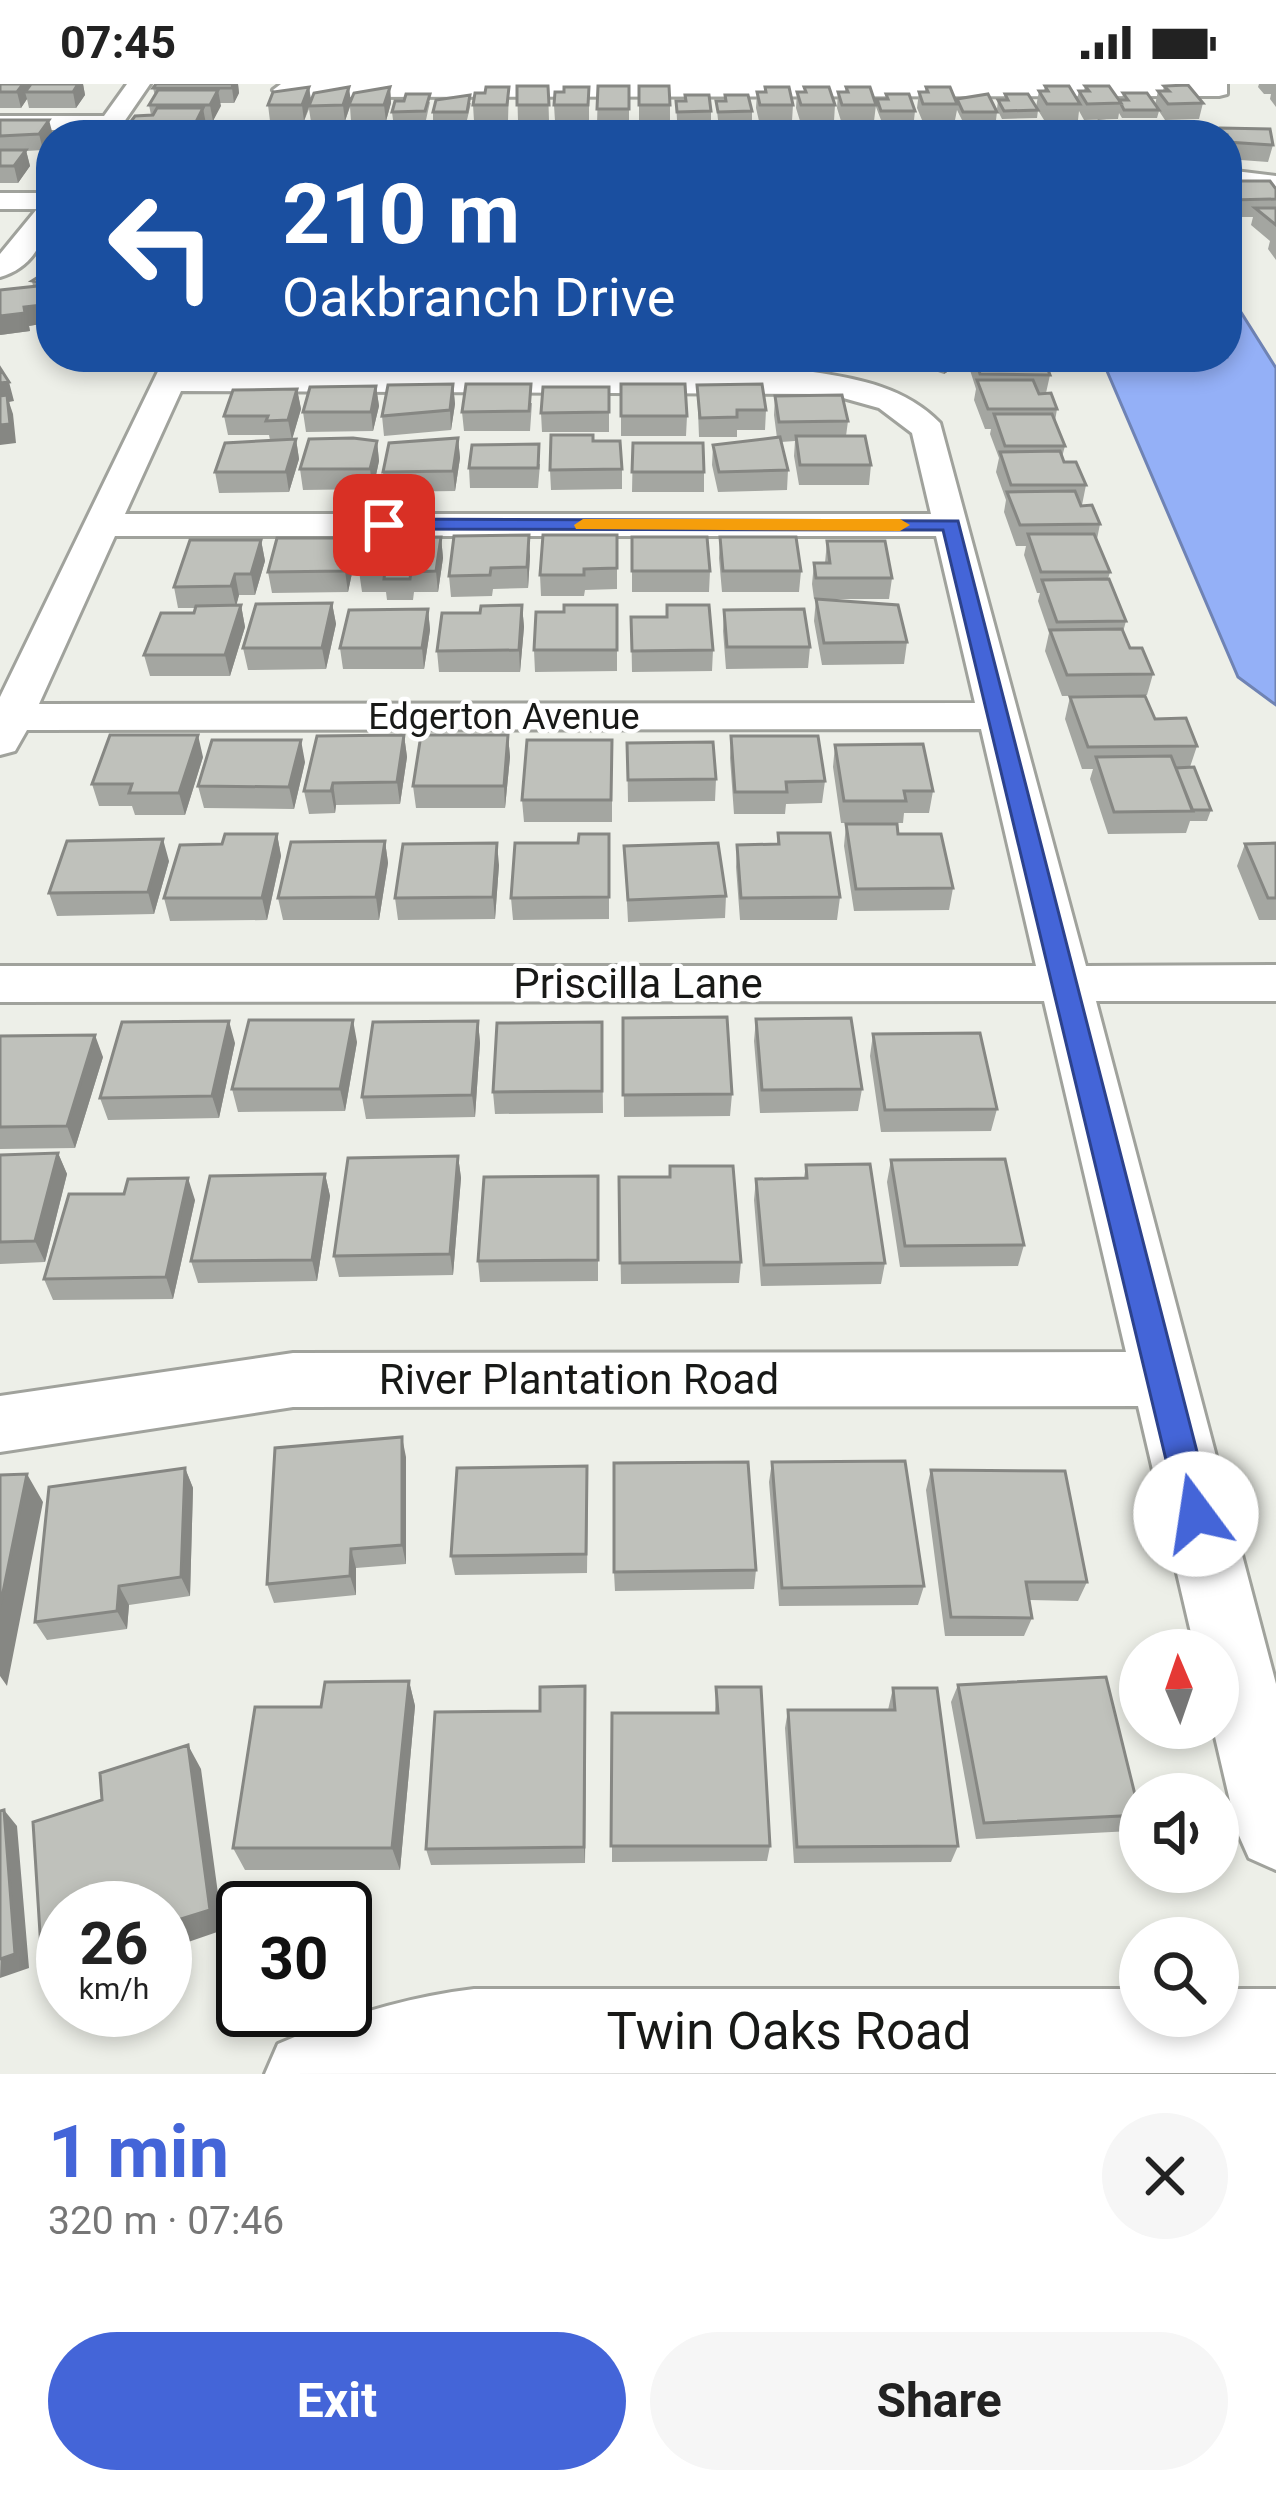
<!DOCTYPE html>
<meta charset="utf-8">
<style>
:root{--surface:#fff;--page:#f6f6f6;--text:#222;--muted:#767676;--accent:#4465d8}
body{margin:0;font-family:Roboto,sans-serif;background:var(--page);color:var(--text);height:100vh;display:flex;flex-direction:column;font-size:45px;white-space:nowrap}
*{box-sizing:border-box;margin:0}
p{font-size:39px;color:var(--muted)}
.icon{flex:none;width:66px;height:66px;fill:none;stroke:currentColor;stroke-width:2;stroke-linecap:round;stroke-linejoin:round}
.map{position:relative;height:1990px;overflow:hidden}
.details{display:flex;flex-direction:column;background:var(--surface);flex:1}
.details>*{flex:none}
.guide{position:absolute;left:36px;top:36px;width:1206px;height:252px;border-radius:48px;box-shadow:0 6px 18px #0003;background:#1a4fa0;color:#fff;overflow:hidden}
.needle{width:78px;rotate:358deg}
.tools{position:absolute;left:1119px;top:1545px;display:grid;gap:24px}
.tools a{display:grid;place-items:center;width:120px;height:120px;border-radius:50%;background:var(--surface);box-shadow:0 6px 18px #0003;font-size:60px}
.speed{position:absolute;left:36px;top:1797px;display:flex;gap:24px;font-size:60px;font-weight:700;text-align:center}
.speed>*{display:grid;place-content:center;width:156px;height:156px;border-radius:50%;background:var(--surface);box-shadow:0 6px 18px #0003;line-height:1}
.speed small{font-size:30px;font-weight:400}
.speed .limit{border:6px solid #111;border-radius:18px;background:#fff;color:#111}
.pin{position:absolute;display:grid;place-items:center;width:102px;height:102px;color:#fff;margin:-51px;border-radius:24px;box-shadow:0 6px 18px #0006}
.me{position:absolute;width:132px;margin:-66px;rotate:346deg;stroke-linejoin:round;filter:drop-shadow(0 0 9px #0008)}
.turn{display:flex;align-items:center;gap:42px;height:252px;padding:0 48px;font-size:54px}
.turn .icon{width:156px;height:156px;stroke-width:2.5}
.turn b{display:block;font-size:84px;line-height:102px}
.round{display:grid;place-items:center;flex:none;width:126px;height:126px;border-radius:63px;background:var(--page)}
.head{display:flex;align-items:center;justify-content:space-between;height:204px;padding:0 48px}
h1{font-size:72px;font-weight:700;line-height:90px;color:var(--accent)}
.button{display:flex;gap:24px;margin-top:auto;padding:24px 48px}
.button a{flex:1;height:138px;border-radius:72px;background:var(--accent);color:#fff;font-size:48px;font-weight:700;line-height:138px;text-align:center}
.button a+a{background:var(--page);color:var(--text)}
.status{display:flex;justify-content:space-between;align-items:center;height:84px;padding:0 60px;background:var(--surface);direction:ltr}
.status svg{height:33px;fill:currentColor}
.map>svg:first-child{display:block}
.water{fill:#94b0f7;stroke:#6f83b4;stroke-width:3}
.lines{fill:none;stroke-linecap:round;stroke-linejoin:round}
.minor-casing{stroke:#a0a29c;stroke-width:6}
.minor{fill:#fff;fill-rule:evenodd}
.wall{fill:#a4a6a1}
.shaded-wall{fill:#868783}
.building{fill:#bfc1bb;stroke:#868783;stroke-width:3}
.route{fill:#4465d8;stroke:#2c428c;stroke-width:3}
.slow{fill:#f59e0b}
.labels{text-anchor:middle;dominant-baseline:central;stroke-width:9;stroke-linejoin:round;paint-order:stroke}
.far-street-label{font-size:36px;fill:#181917;stroke:#fff}
.street-label{font-size:42px;fill:#181917;stroke:#fff}
.near-street-label{font-size:51px;fill:#181917;stroke:#fff}
</style>
<div class="status"><b>07:45</b><svg viewBox="0 0 49 12"><path d="M0 12V9h3v3zM5 12V6h3v6zM10 12V3h3v9zM15 12V0h3v12zM26 1h20v11H26zM47 4h2v5h-2z"/></svg></div>
<div class="map">
<svg width="1276" height="1990" viewBox="0 0 1276 1990">
<rect width="100%" height="100%" fill="#edefe8"/>
<!-- water -->
<path class="water" d="M1227 206 1276 284V621L1238 593 1101 273H1227Z"/>
<g class="lines">
<!-- minor casing -->
<g class="minor-casing">
<path id="minor" d="M127 0H150L115 51H91L94 46H0V32H104Z
M1227 0V10L1219 12 285 13 273 6 281 0Z
M1227 86 1276 92V108L1227 102Z
M0 109H51C51 144 39 182 0 193V170L37 125H0Z
M165 273H197L190 287 813 288C860 295 906 304 940 339L1086 882 1276 881V917H1096L1276 1600V1786L1249 1774 1237 1747 1213 1644H1218V1566H1195L1138 1322 293 1323 0 1368V1312L293 1269 1126 1268 1044 917 0 918V882H1036L981 645 27 646 15 667 0 671V613ZM181 307 829 310 879 324 912 349 931 430H125ZM115 452H936L975 619 39 620Z
M474 1905H1140V1932H1218V1905H1276V1989L265 1990 278 1960C342 1933 406 1913 474 1905Z"/>
</g>
<!-- minor -->
<use href="#minor" class="minor"/>
</g>
<!-- wall -->
<path class="wall" d="M0 0 29 3 31 0H83L85 11 76 24H29L27 15 21 24H0Z
M156 0H238L239 9 234 19H220L213 37H205L200 51H121L131 50 129 40 151 31 149 21 155 12 153 4Z
M1259 0H1276V23L1270 15 1271 10H1264L1258 3Z
M517 2H548L549 37H518Z
M598 2H629V41H597Z
M639 2 670 21V37H639Z
M1045 2 1077 15 1079 7H1084L1085 2 1119 16H1122L1123 9 1155 21 1158 7H1163L1164 2 1203 19 1199 35 1165 36 1159 27 1157 34H1122L1119 29 1118 35 1084 36 1079 27 1078 36H1044L1036 23 1039 7H1044Z
M309 3 311 15 351 17 390 3 391 19 386 37H351L350 23 345 37 311 38 309 25 304 37H270L268 21Z
M509 3 508 37H474L473 21 485 9Z
M589 3V37H555L554 21Z
M765 3 793 21 792 37H759L756 24 757 8H764Z
M804 3 835 21 834 37H800L796 24 797 8H804Z
M846 3 876 21 874 37H841L837 24 838 8H845Z
M926 3 957 18 997 28 996 36H962L957 26 955 36H922L917 24 919 8H925Z
M886 10 915 27 914 36H881L876 23 877 15H886Z
M1005 10 1038 26 1037 34 1002 35 997 25 998 16H1004Z
M725 11 752 27V36H718L716 17H725Z
M676 17 711 27V36H677Z
M430 18 426 36H393L392 28Z
M471 19 467 36H433V28Z
M0 36 51 51V54L43 66 26 67 30 82 18 99H0Z
M1100 37 1145 50 1147 41 1204 51H1089L1091 43H1099Z
M1220 44 1273 61 1268 78 1227 75V51H1218Z
M1227 97 1276 105V176L1268 165 1270 157 1251 141 1253 133H1227Z
M51 166V218L42 216 46 239 29 242 30 247 0 251 33 202 32 197 51 185 48 172Z
M918 273H1043L1050 291 1046 309 1057 325 1055 337 1065 362 1062 373 1064 378 1086 401 1082 421 1100 440 1097 455 1110 488 1108 495 1126 537 1123 548 1130 564 1153 590 1147 611 1062 612 1045 567 1049 549 1038 517 1040 509H1037L1024 471 1026 462H1016L1004 428 1006 416 996 388 999 374 990 350 991 345H985L974 316 976 305 969 283 971 273 944 290 917 281Z
M453 300 455 320 451 346 384 352 382 332Z
M621 300 687 332 686 352H621Z
M697 301 766 326 765 346H737V353H699Z
M376 302 379 322 373 347 306 348 303 328Z
M609 303V348H542L541 329Z
M297 305 301 325 292 355H296L299 375 289 408 219 409 215 388 270 356 269 351H228L224 332Z
M775 312 848 337 846 352 871 381 869 401H799L794 372 795 357 781 358 788 386 787 406 718 408 712 381 713 361 777 354 774 331Z
M532 319 530 347H464L462 328Z
M458 354 460 374 455 407 385 408 383 388Z
M377 357 379 377 373 405 303 406 300 385Z
M593 357 622 385V405L551 406 550 386Z
M633 359 704 388V408H632Z
M540 380 538 404H470L469 384Z
M617 451V505L585 506 584 512H541L540 491Z
M441 453 443 474 438 508H414L413 516H387L386 508H362L359 487Z
M632 453 710 487 709 508H632Z
M720 453 801 487 799 508H722L719 474Z
M261 456 265 477 255 511H239L236 521H241L245 543 230 592H150L144 571 194 529 195 524H178L174 503Z
M827 457 892 494 889 515H814L812 500 814 479H825Z
M530 472 528 504 493 505 492 512 451 513 449 492Z
M355 475 348 508 272 509 268 488Z
M816 515 907 558 904 580 822 581 814 537Z
M332 519 336 540 326 585 248 586 243 564Z
M522 521 524 543 520 588H439L437 567Z
M617 521V587L535 588 534 566 564 528Z
M428 525 430 546 424 585H343L340 564Z
M724 526 810 563 808 584 726 585 723 547Z
M631 533H667L713 566 712 587 632 588Z
M1070 613 1155 635 1197 662 1190 683 1211 726 1207 737H1190L1186 749 1108 750 1090 695 1093 685H1082L1065 635Z
M404 651 407 673 400 720 336 721 335 729 309 730 304 707Z
M508 651 510 673 505 724H416L413 702Z
M731 652 825 697 822 719 786 720 785 730H734L730 674Z
M612 656V738H524L522 716Z
M627 659 716 695 715 717 628 718Z
M835 661 933 707 929 729H904L903 739H841L833 683Z
M203 673 185 731H135L132 722H99L92 700Z
M305 678 294 725 204 724 198 702Z
M846 740 898 750 953 804 949 826 854 827 844 762Z
M778 749 840 813 837 836H740L736 783 737 761 777 760Z
M277 750 281 772 267 836 170 837 164 814 222 760Z
M609 750V835L513 836 511 814 578 759Z
M385 757 388 779 379 836H283L278 814Z
M1276 759V836H1259L1237 782 1245 760Z
M624 762 726 812 725 834 628 838Z
M169 777 154 830 57 832 49 809Z
M499 781 495 835 398 836 395 814Z
M623 934 732 1010 730 1032 624 1033Z
M756 935 862 1005 858 1027 760 1029 754 957Z
M478 937 480 959 475 1033 366 1035 362 1013Z
M602 938 603 1029 495 1030 493 1008Z
M873 950 997 1025 991 1047 881 1048 870 972Z
M0 952 103 973 75 1064 0 1065Z
M357 958 345 1027 238 1028 232 1005Z
M235 959 219 1034 108 1036 100 1014Z
M58 1069 67 1090 45 1178 0 1180V1071Z
M458 1072 461 1094 453 1191 339 1193 334 1172Z
M891 1076 1024 1161 1018 1182 900 1183 887 1098Z
M806 1081 885 1179 881 1200 761 1202 754 1116 756 1095 804 1094Z
M325 1090 330 1112 317 1197 198 1199 191 1177Z
M598 1092V1197L480 1198 478 1177Z
M619 1093H669L741 1178 739 1199 621 1200Z
M124 1110 195 1116 173 1215 53 1216 44 1195Z
M406 1373V1480L356 1484V1511L274 1519 267 1500Z
M772 1378 924 1502 918 1521 779 1522 769 1398Z
M185 1384 193 1404 190 1512 129 1521 127 1545 47 1556 35 1538Z
M931 1386 1087 1498 1078 1517 1029 1516 1032 1534 1024 1552H945L926 1406Z
M588 1402 587 1489 455 1491 451 1472Z
M756 1486 754 1505 615 1507 614 1488Z
M409 1597 415 1622 400 1786H245L233 1764 321 1623Z
M958 1601 1140 1726V1733L1131 1747 976 1755 951 1618Z
M716 1603 770 1762 767 1777 612 1778V1629H715Z
M893 1604 958 1762 951 1778 794 1779 785 1644 788 1626H888Z
M586 1620 585 1779 431 1781 426 1765 540 1627Z"/>
<!-- shaded-wall -->
<path class="shaded-wall" d="M23 0H29L31 8H25L27 15 21 24 17 8Z
M78 0H83L85 11 76 24 73 8Z
M233 0H238L239 9 234 19 232 4Z
M309 3 311 19 309 22 304 37 302 21Z
M349 3 351 19 345 37 343 21Z
M390 3 391 19 386 37 384 21Z
M218 6 221 22 213 37 210 21Z
M203 24 206 40 200 51H197L195 40Z
M49 36 53 51 43 66 39 50Z
M26 66 30 82 18 99 14 82Z
M38 202 46 239 29 242 30 247 0 251V232L24 223Z
M946 273H971L944 290Z
M9 298 14 317 9 318 13 330 16 359 0 361V299Z
M453 300 455 320 451 346 450 326Z
M376 302 379 322 373 347 371 328Z
M297 305 301 325 292 356 288 336Z
M458 354 460 374 455 407 453 387Z
M296 355 299 375 289 408 286 388Z
M377 357 379 377 373 405 370 385Z
M529 451 530 472 528 504 527 483Z
M441 453 443 474 438 508 436 487Z
M352 454 355 475 348 508 345 487Z
M261 456 265 477 255 511 251 490Z
M235 490 239 511 236 523 231 502Z
M332 519 336 540 326 585 322 564Z
M241 521 245 543 230 592 225 571Z
M522 521 524 543 520 588 519 566Z
M428 525 430 546 424 585 422 564Z
M198 651 203 673 185 731 179 709Z
M404 651 407 673 400 720 397 698Z
M508 651 510 673 505 724 504 702Z
M301 656 305 678 294 725 289 703Z
M333 699 336 721 335 729 331 707Z
M277 750 281 772 267 836 262 814Z
M163 755 169 777 154 830 148 808Z
M385 757 388 779 379 836 376 813Z
M497 759 499 781 495 835 493 813Z
M353 936 357 958 345 1027 340 1005Z
M229 937 235 959 219 1034 212 1012Z
M478 937 480 959 475 1033 472 1011Z
M95 951 103 973 75 1064 67 1042Z
M58 1069 67 1090 45 1178 35 1157Z
M458 1072 461 1094 453 1191 450 1170Z
M325 1090 330 1112 317 1197 312 1176Z
M188 1094 195 1116 173 1215 166 1193Z
M402 1353 406 1373V1480L402 1461Z
M185 1384 193 1404 190 1512 181 1493Z
M27 1390 43 1418 7 1602 0 1592V1523Z
M351 1465 356 1484V1511L350 1492Z
M119 1502 129 1521 127 1545 117 1527Z
M409 1597 415 1622 400 1786 392 1764Z
M585 1602 586 1620 585 1779 584 1763Z
M188 1661 201 1685 223 1846 165 1866V1840Z
M4 1726 17 1742 29 1884 0 1894Z
M63 1874V1900L61 1901 42 1881Z"/>
<!-- building -->
<path class="building" d="M0 0H23L17 8H0Z
M31 0H78L73 8H25Z
M156 0H233L232 4H153Z
M1188 1 1203 19 1168 20 1158 7H1169L1164 2Z
M517 2H548L549 21H517Z
M598 2H629V25H597Z
M639 2H669L670 21H639Z
M1045 2H1069L1080 20H1047L1039 7H1048Z
M1085 2H1109L1121 19 1087 20 1079 7H1089Z
M309 3 302 21H268L273 8Z
M349 3 343 21 309 22 314 9Z
M390 3 384 21H349L354 9Z
M486 3H509L507 21H473L475 9H485Z
M564 3H589L588 21H554L555 8H564Z
M765 3H789L793 21H760L757 8H766Z
M804 3H829L835 21H801L797 8H806Z
M846 3H870L876 21H842L838 8H848Z
M926 3H950L957 20H923L919 8H928Z
M158 6H218L210 21H149Z
M1123 9H1147L1159 26H1124L1119 16H1128Z
M406 10H430L425 27 392 28 395 17H404Z
M886 10H909L915 27H881L877 15H888Z
M988 10 997 28H963L957 15Z
M1005 10H1028L1038 26 1004 27 998 16H1008Z
M470 11 467 28H433L436 16Z
M685 11H709L711 27 677 28 676 17H686Z
M725 11H748L752 27 718 28 716 17H726Z
M157 24H203L195 40H129L135 32 153 31Z
M0 36H49L39 50 0 52Z
M1100 37 1138 40 1145 51H1096L1091 43H1103Z
M340 41H389L386 51H336Z
M504 41 502 51H453L455 42Z
M513 41H562L561 51H512Z
M570 41H619V51H570Z
M628 41H677L678 51H628Z
M686 41H735L737 51H687Z
M744 41H792L795 51H745Z
M801 41H851L853 51H804Z
M859 41H908L912 51H862Z
M916 41H965L970 51H920Z
M1031 41H1080L1087 51H1036Z
M1147 41H1196L1204 51H1154Z
M145 43H192L187 51H121L140 50Z
M999 43H1024L1028 51H979L977 47H1001Z
M1220 44 1270 45 1273 61 1227 58V51H1220Z
M396 45H445L444 51H395Z
M0 66H26L14 82H0Z
M1227 97H1270L1276 105V115L1230 116 1227 112Z
M1255 124H1276V141Z
M51 185V200L32 197Z
M38 202 42 221 24 223 25 229 0 232V206Z
M975 273H1043L1050 291 980 290Z
M0 284 9 298 0 299Z
M977 296H1033L1039 310 1051 309 1057 325H988Z
M453 300 450 326 382 332 388 301Z
M466 300H531L529 327 462 328Z
M621 300H685L687 332H621Z
M762 300 766 326H737V333L700 334 697 301Z
M376 302 371 328H303L310 303Z
M543 303H609V328L541 329Z
M297 305 288 336 266 337 268 332H224L233 306Z
M7 311 10 340 0 341V312Z
M842 311 848 337 779 338 775 312Z
M994 330H1052L1065 362H1005Z
M551 351H593V357H620L622 385 550 386Z
M796 352H865L871 381H800Z
M780 353 788 386 719 388 713 361Z
M353 354 377 357 370 385H300L309 355Z
M458 354 453 387 383 388 389 359Z
M296 355 286 388H215L225 359Z
M633 359H703L704 388H632Z
M539 360 538 384H469L472 361Z
M1060 367 1064 378H1076L1086 401H1011L1000 368Z
M1075 407 1081 422 1092 421 1100 440 1020 441 1007 408Z
M1028 450H1094L1110 488H1041Z
M529 451 527 483 491 484 490 491 449 492 454 452Z
M543 451H617V484L584 485V491H540Z
M441 453 436 487 411 488 410 495H384L385 487H359L366 454Z
M632 453H707L710 487H632Z
M720 453H796L801 487H723Z
M277 454H352L345 487 268 488Z
M190 456H261L251 490H235L231 502 174 503Z
M827 457H885L892 494H816L814 479H830Z
M1109 495 1126 537 1057 538 1042 496Z
M816 515 898 521 907 558 824 559Z
M332 519 322 564H243L256 520Z
M241 521 225 571H144L161 529H194L196 522Z
M522 521 519 566 437 567 442 529H480L481 522Z
M564 521H617V566H534L536 528H564Z
M667 521H709L713 566 632 567 631 533H667Z
M428 525 422 564H340L349 526Z
M804 525 810 563H727L724 526Z
M1122 545 1130 564H1142L1153 590 1067 591 1050 546Z
M1145 612 1155 635 1186 634 1197 662 1088 663 1070 613Z
M110 651H198L179 709H129L132 700H92Z
M404 651 397 698 333 699 331 707H304L317 652Z
M421 651H508L504 702H413Z
M731 652H818L825 697 786 698 787 708H735Z
M212 656H301L289 703 198 702Z
M527 656H612L611 716H522Z
M713 658 716 695 628 696 627 659Z
M923 660 933 707H904L906 717H844L835 661Z
M1171 672 1193 727 1114 728 1096 673Z
M1194 683 1211 726H1192L1176 684Z
M846 740H897L898 750H941L953 804 856 805Z
M778 749H830L840 813 741 814 737 761 779 760Z
M225 750H277L262 814H164L180 761 222 760Z
M579 750H609V813L511 814 515 759H578Z
M163 755 148 808 49 809 67 757Z
M385 757 376 813 278 814 291 758Z
M497 759 493 813 395 814 403 760Z
M718 759 726 812 628 816 624 762Z
M1276 759V814H1268L1245 760Z
M727 933 732 1010 623 1011V934Z
M851 934 862 1005 762 1006 756 935Z
M249 936H353L340 1005H232Z
M229 937 212 1012 100 1014 122 938Z
M478 937 472 1011 362 1013 373 938Z
M602 938V1007L493 1008 497 939Z
M980 949 997 1025 885 1026 873 950Z
M95 951 67 1042 0 1043V952Z
M58 1069 35 1157 0 1158V1071Z
M458 1072 450 1170 334 1172 348 1074Z
M1005 1075 1024 1161 905 1162 891 1076Z
M870 1080 885 1179 764 1181 756 1095 807 1094 806 1081Z
M670 1082H733L741 1178 620 1179 619 1093H670Z
M325 1090 312 1176 191 1177 210 1092Z
M598 1092V1176L478 1177 484 1093Z
M188 1094 166 1193 44 1195 69 1110H124L128 1095Z
M402 1353V1461L351 1465 350 1492 267 1500 275 1364Z
M905 1377 924 1502 782 1504 772 1378Z
M748 1378 756 1486 614 1488V1379Z
M587 1382 586 1470 451 1472 457 1384Z
M185 1384 181 1493 119 1502 117 1527 35 1538 49 1403Z
M931 1386 1065 1387 1087 1498H1026L1032 1534 951 1533Z
M27 1390 0 1523V1391Z
M1106 1593 1140 1731 984 1739 958 1601Z
M409 1597 392 1764H233L255 1623H321L325 1598Z
M585 1602 584 1763 426 1765 435 1628 540 1627V1603Z
M716 1603H761L770 1762H611L612 1629H718Z
M893 1604H937L958 1762 797 1763 788 1626H895Z
M188 1661 210 1826 165 1840V1824H63V1874L42 1881 33 1738 102 1716 100 1689Z
M4 1726 15 1870 0 1875V1727Z"/>
<!-- route -->
<path class="route" d="M384 435 958 437 1213 1430 1208 1441 1196 1446 1184 1441 1179 1430 943 446 377 445V437Z"/>
<!-- slow -->
<path class="slow" d="M583 435H900L910 441 900 447 576 445 574 441Z"/>
<g class="labels">
<!-- far-street labels -->
<g class="far-street-label">
<text x="504" y="633">Edgerton Avenue</text>
</g>
<!-- street labels -->
<g class="street-label">
<text x="638" y="899">Priscilla Lane</text>
<text x="579" y="1295">River Plantation Road</text>
</g>
<!-- near-street labels -->
<g class="near-street-label">
<text x="789" y="1947">Twin Oaks Road</text>
</g>
</g>
</svg>
<div class="tools">
<a><svg class="needle" viewBox="-14 -14 28 28"><path d="M0-13l5 13h-10z" fill="#e53935"/><path d="M0 13l5-13h-10z" fill="#767676"/></svg></a>
<a><svg class="icon" aria-label="sound" viewBox="0 0 24 24"><path d="M4 9h4l5-4v14l-5-4H4zM17 9q2 3 0 6"/></svg></a>
<a><svg class="icon" aria-label="search" viewBox="0 0 24 24"><circle cx="10" cy="10" r="6"/><path d="M15 15l6 6"/></svg></a>
</div>
<div class="speed"><div>26<small>km/h</small></div><div class="limit">30</div></div>
<div class="pin" style="left:384px;top:441px;background:#d93025"><svg class="icon" aria-label="arrive" viewBox="0 0 24 24"><path d="M6 21V4h12l-3 4 3 4H6"/></svg></div>
<svg class="me" style="left:1196px;top:1430px" viewBox="-20 -20 40 40"><circle r="19" fill="#fff"/><path d="M0-13L10 11 0 6-10 11z" fill="#4465d8"/></svg>
<div class="guide">
<div class="turn"><svg class="icon" aria-label="left" viewBox="0 0 24 24"><path d="M17 20v-9H6M10 6l-5 5 5 5"/></svg><div><b>210 m</b>Oakbranch Drive</div></div>
</div>
</div>
<section class="details">
<div class="head"><div><h1>1 min</h1><p>320 m · 07:46</p></div><a class="round"><svg class="icon" aria-label="close" viewBox="0 0 24 24"><path d="M6 6l12 12M18 6L6 18"/></svg></a></div>
<div class="button"><a>Exit</a><a>Share</a></div>
</section>
